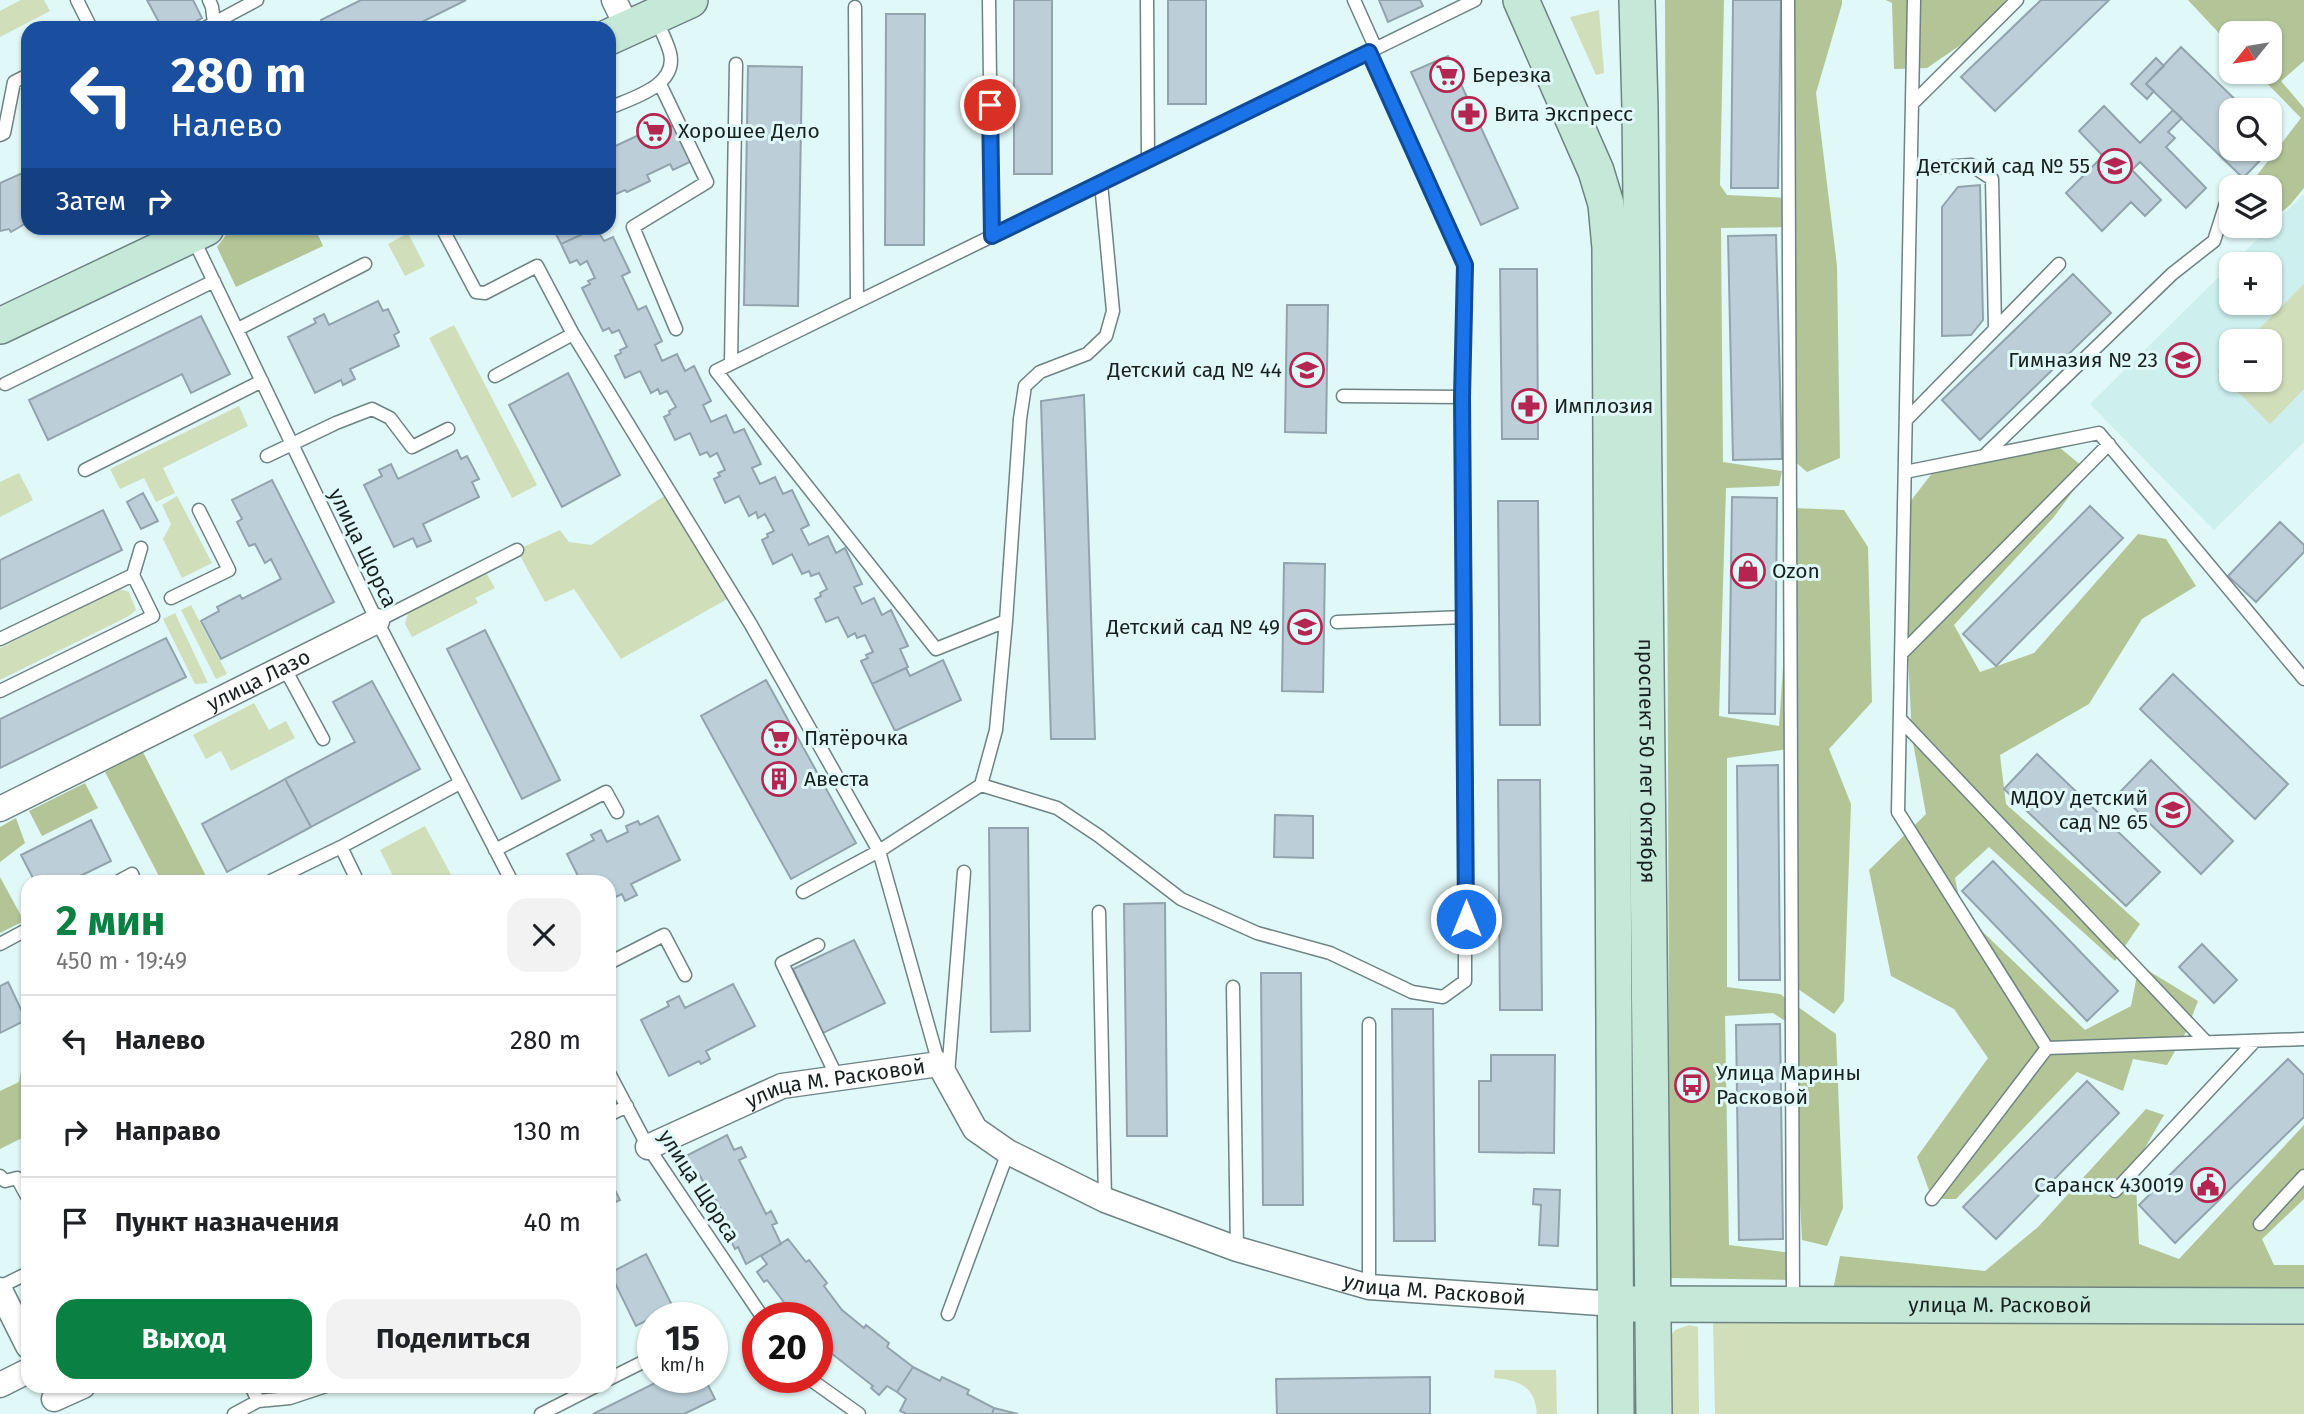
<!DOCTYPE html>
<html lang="ru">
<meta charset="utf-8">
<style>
:root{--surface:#fff;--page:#f2f2f2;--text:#202124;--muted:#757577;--line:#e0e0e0;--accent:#0b8043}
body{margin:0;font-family:"Fira Sans",sans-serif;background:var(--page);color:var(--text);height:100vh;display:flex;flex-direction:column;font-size:26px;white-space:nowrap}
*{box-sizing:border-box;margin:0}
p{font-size:23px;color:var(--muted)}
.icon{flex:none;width:38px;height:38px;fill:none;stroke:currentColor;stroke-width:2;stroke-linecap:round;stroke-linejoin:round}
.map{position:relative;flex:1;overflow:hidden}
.drawer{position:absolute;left:21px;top:875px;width:595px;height:518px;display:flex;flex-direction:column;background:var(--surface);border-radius:21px;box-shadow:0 2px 5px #0004}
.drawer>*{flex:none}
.banner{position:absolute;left:21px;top:21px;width:595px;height:214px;border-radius:21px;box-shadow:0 2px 5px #0004;background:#1a4fa0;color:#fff;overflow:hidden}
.needle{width:46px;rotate:240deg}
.controls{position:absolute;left:2219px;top:21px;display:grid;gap:14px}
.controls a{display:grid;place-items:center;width:63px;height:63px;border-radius:14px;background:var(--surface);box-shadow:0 2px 5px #0004;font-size:35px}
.speed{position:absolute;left:637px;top:1302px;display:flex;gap:14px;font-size:35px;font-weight:700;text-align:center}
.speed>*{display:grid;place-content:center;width:91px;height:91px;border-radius:50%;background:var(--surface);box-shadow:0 2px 5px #0004;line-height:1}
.speed small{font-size:18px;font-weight:400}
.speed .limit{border:10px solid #d22;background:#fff;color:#111}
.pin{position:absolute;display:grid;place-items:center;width:60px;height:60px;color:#fff;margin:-30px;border:4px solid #fff;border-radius:50%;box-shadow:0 2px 7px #0007}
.me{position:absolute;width:77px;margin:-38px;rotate:0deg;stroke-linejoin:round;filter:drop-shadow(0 0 5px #0008)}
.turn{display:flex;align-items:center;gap:24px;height:147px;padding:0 35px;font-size:32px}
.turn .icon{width:91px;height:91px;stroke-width:2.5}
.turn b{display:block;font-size:49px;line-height:60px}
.then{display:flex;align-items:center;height:66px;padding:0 35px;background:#0003;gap:14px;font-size:26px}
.round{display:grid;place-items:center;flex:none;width:74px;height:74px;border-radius:21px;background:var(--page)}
.summary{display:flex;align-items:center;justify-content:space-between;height:119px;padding:0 35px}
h1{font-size:42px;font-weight:700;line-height:52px;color:var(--accent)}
.action{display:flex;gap:14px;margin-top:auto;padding:14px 35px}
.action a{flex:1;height:80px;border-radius:21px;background:var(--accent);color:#fff;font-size:28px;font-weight:700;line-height:80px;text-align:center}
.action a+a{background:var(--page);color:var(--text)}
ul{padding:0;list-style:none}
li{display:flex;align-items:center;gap:21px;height:91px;padding:0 35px;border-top:2px solid var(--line)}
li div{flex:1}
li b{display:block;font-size:26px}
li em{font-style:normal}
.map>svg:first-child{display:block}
.built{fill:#cdefee;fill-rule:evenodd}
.green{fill:#d0deba}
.forest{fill:#b3c597}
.building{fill:#bccfd9;stroke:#91a4ad;stroke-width:2}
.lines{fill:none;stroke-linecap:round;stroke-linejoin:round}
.lane-casing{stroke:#6e8383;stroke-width:15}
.street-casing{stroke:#6e8383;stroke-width:27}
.secondary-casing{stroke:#6e8383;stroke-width:38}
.lane{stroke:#fff;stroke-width:12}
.street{stroke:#fff;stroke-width:24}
.secondary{stroke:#c6e8d9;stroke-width:35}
.route-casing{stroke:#114b97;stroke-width:18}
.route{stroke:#1a73e8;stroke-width:12}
.labels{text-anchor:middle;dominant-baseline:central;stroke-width:6;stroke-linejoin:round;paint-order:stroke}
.poi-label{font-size:21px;fill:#182120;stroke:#e0f8f7;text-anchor:start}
.street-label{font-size:21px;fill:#182120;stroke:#e0f8f7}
</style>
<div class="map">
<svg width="2304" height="1414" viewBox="0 0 2304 1414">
<rect width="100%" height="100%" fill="#e0f8f7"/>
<!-- built -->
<path class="built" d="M2304 194V442L2214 530 2090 404 2231 265V303H2270V264H2232ZM2231 341H2270V380H2231Z"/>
<!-- green -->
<path class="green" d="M21 0H44L50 11 0 37V11Z
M1599 10 1604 73 1596 75 1570 17Z
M408 233 425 266 405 276 388 244Z
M2304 284V389L2270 424 2217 371 2231 357V380H2270V341H2247Z
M454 325 537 485 512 498 429 338Z
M239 406 248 426 163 468 175 493 156 502 144 478 120 489 110 469Z
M19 473 33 500 0 517V482Z
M670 492 729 598 621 659 574 589 545 602 517 550 560 530 569 542 591 545Z
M177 496 212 563 182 578 163 539 171 524 162 505Z
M485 571 495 588 475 598 478 603 412 637 405 624 408 613Z
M120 589 129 592 136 610 129 616 0 680V648Z
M191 605 227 674 216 679 181 610Z
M175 613 208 683 195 684 163 619Z
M254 703 269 730 286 721 295 738 231 771 221 751 206 759 193 735Z
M425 826 455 882H396L380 850Z
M2304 1317V1414H1715L1713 1319Z
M1689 1325 1698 1327 1699 1414H1670L1666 1343 1675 1330Z
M1495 1370H1556L1557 1414H1537C1535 1386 1519 1380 1494 1378Z"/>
<!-- forest -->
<path class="forest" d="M1665 0H1724L1720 185 1727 195 1788 198 1790 0H1842V4L1816 93 1837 266 1840 458 1807 472 1793 460 1789 227 1721 228 1723 462 1782 471 1779 486 1726 488 1719 716 1779 726 1794 508 1844 510 1868 547 1872 702 1829 749 1851 804 1844 1001 1834 1014 1791 984 1788 749 1727 758V987L1780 994 1836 1034 1843 1208 1827 1246 1802 1240 1791 1025 1773 1013 1725 1016 1729 1245 1799 1254 1798 1280 1670 1278Z
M1886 0H2006L1984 29 1927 68 1894 69 1892 3Z
M2188 0H2304V61L2281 81 2304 108V188L2290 205 2270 222V187H2248L2301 118 2256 72H2270V33H2231V46Z
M237 228H315L323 246 236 287 217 247 229 231Z
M2059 447 2088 471 2053 518 1954 625 1980 672 2034 653 2138 534 2166 539 2196 586 2142 619 2089 704 2000 755 2006 804 2140 924 2115 961 1989 847 1955 878 1962 912 2085 1030 2131 1006 2139 965 2198 1001 2186 1032 2167 1065 2133 1059 2123 1091 2077 1072 1956 1199H1932L1917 1157 1988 1058 1954 1009 1891 976 1869 870 1926 814 1912 737 1906 616 1910 502 1943 459Z
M143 752 209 882H162L105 772Z
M85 783 98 808 42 836 29 811Z
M16 818 25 843 0 862V827Z
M0 877 24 921 0 933Z
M28 1040V1135L0 1149V1091L19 1082 26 1042Z
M2146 1109 2164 1115 2135 1165 2139 1244 2179 1259 2304 1125V1199L2262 1239 2274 1265H2304V1293L1833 1290 1840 1256 1985 1271 2038 1227Z"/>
<!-- building -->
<path class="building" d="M147 0H193L202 18 184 28H162Z
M361 0H466L410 28H325L321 20Z
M1014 0H1052V174H1014Z
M1168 0H1206V104H1168Z
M1379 0H1420L1423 6 1388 22Z
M1733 0H1781L1778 188H1731Z
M2041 0H2109L1995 111 1961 77Z
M886 14H925L924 245H885Z
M2181 47 2246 110H2231V149H2270V133L2278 142 2243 178 2146 84Z
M1448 56 1518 208 1481 225 1411 72Z
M2156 58 2164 66 2146 84 2154 91 2147 99 2131 84Z
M748 66 802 67 798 306 744 305Z
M2104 106 2140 143 2173 110 2182 118 2168 132 2175 138 2166 147 2206 188 2186 208 2140 162 2132 170 2161 200 2145 216 2131 202 2102 231 2066 193 2103 156 2079 131Z
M676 124 694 160 673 170 670 164 647 175 650 181 627 192 625 190 609 197V149L658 126 661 131Z
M28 167V222L11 232 9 229 0 231V183L27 171Z
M1980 185 1983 320 1971 335 1942 336V207L1958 187Z
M553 228H596L561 244Z
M596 228 604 241 613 237 630 272 622 276 638 310 646 306 662 341 655 345 662 361 677 354 685 371 694 366 711 401 703 405 711 422 726 415 734 433 744 429 761 464 752 468 760 484 775 477 783 494 792 490 809 525 801 529 809 545 828 536 836 553 845 548 862 584 854 587 862 604 874 598 882 615 891 610 908 646 900 649 908 667 872 684 861 661 868 658 866 655 873 652 865 635 857 638 855 633 848 637 838 617 826 622 815 599 821 596 820 593 827 589 819 573 811 576 809 571 802 574 792 554 773 564 762 540 768 537 767 534 774 531 765 514 758 518 756 512 749 516 739 496 725 503 714 479 720 476 718 473 725 470 717 453 710 457 707 452 700 455 690 433 675 440 664 417 670 414 669 411 676 407 667 391 660 394 658 389 651 393 640 371 625 378 615 356 621 353 620 350 627 347 619 330 612 333 609 328 603 331 582 288 590 284 588 281 595 278 587 261 580 265 577 260 570 263 561 244Z
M1776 235 1782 459 1733 460 1728 236Z
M1500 269H1537L1538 439H1502Z
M2073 274 2111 313 1980 440 1942 400Z
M378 301 383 311 388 309 399 332 394 335 399 346 350 369 355 379 343 385 341 380 315 393 288 337 316 323 314 319 324 314 329 325Z
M1287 305H1328L1326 433 1285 432Z
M201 316 230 374 191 393 182 374 48 440 29 400Z
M568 373 620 475 562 507 509 405Z
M1084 395 1095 739H1051L1041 401Z
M457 450 461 459 467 456 479 479 472 482 479 497 423 524 431 541 417 547 413 538 394 547 364 485 382 476 379 470 391 464 398 479Z
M272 480 334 602 221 659 201 621 219 611 217 607 240 595 242 599 281 579 271 559 265 563 255 544 249 546 237 522 242 519 232 500Z
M143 493 158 521 141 529 127 502Z
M1732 497 1777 498 1775 714 1729 713Z
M1498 501H1538L1540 725H1500Z
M2090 506 2123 538 1996 666 1963 634Z
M103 510 122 550 0 609V560Z
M2280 522 2304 545V552L2256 602 2228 576Z
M1284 563 1325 564 1323 692 1282 691Z
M485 630 560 780 522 799 447 649Z
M166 638 186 677 0 768V719Z
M943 660 961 700 895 731 872 684 906 668 910 676Z
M2173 674 2288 784 2255 819 2140 709Z
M766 680 856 843 791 879 701 716Z
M372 681 420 769 311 827 285 779 355 742 333 702Z
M2037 754 2160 872 2126 906 2004 789Z
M2151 760 2233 841 2201 874 2119 793Z
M1778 765 1780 980H1739L1737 766Z
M285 779 311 827 227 872 202 824Z
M1498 780H1540L1542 1010H1500Z
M1275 815 1313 816V858L1274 857Z
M658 816 680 860 631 884 637 895 625 901 622 894 609 900V882H581L567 854 594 840 591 835 601 830 607 842 628 832 626 826 638 821 640 825Z
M91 820 111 861 68 882H35L21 855Z
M989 828H1028L1030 1031 991 1032Z
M1993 861 2118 991 2087 1021 1962 891Z
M1165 903 1167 1136H1127L1124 904Z
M854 940 885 1003 823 1033 793 969Z
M2202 944 2237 980 2214 1003 2179 967Z
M1261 973H1301L1303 1205H1263Z
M8 982 26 1020 0 1033V986Z
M733 984 755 1026 706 1051 710 1059 701 1064 699 1061 669 1076 641 1020 669 1006 667 1002 679 996 685 1008Z
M1392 1009H1433L1435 1241H1394Z
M1780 1024 1783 1239 1739 1240 1736 1025Z
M1491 1055H1555L1554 1153 1479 1152V1081H1491Z
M2288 1059 2304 1075V1117L2175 1243 2139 1205Z
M2087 1081 2119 1113 1996 1239 1963 1207Z
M727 1135 734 1150 741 1147 746 1157 739 1160 766 1214 771 1211 777 1223 772 1225 781 1244 746 1264 738 1247 735 1249 720 1220 725 1218 710 1189 708 1191 699 1174 695 1176 686 1156Z
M609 1178 620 1200 609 1205Z
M1534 1189 1560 1190 1558 1246 1539 1245 1541 1205 1533 1204Z
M788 1239 806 1262 809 1260 827 1283 824 1286 842 1310 864 1328 866 1325 889 1343 887 1347 913 1367 897 1392 887 1386 879 1395 871 1388 873 1386 831 1353 830 1355 819 1347 827 1338 817 1328V1318H796L767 1280 764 1282 757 1272 767 1264 761 1256Z
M646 1254 673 1307 636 1326 610 1273Z
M913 1367 940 1381 942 1377 969 1390 967 1394 994 1408 992 1414H907L900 1411 906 1399 897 1392Z
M667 1377H704L715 1399 684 1414H593Z
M1430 1377V1414H1277L1276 1379Z
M994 1408 1018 1414H992Z"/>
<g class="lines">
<!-- lane casing -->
<g class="lane-casing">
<path id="lane" d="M77 0 91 28
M989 0 992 236
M1147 0 1148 160
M1354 0 1376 49
M1788 0 1793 1302
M1914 0 1898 812 2047 1048 1932 1199
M855 7 857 302
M214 23 257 0
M205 28 214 23 212 7 209 0
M660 84 707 182 633 227 676 329
M1912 104 2017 0
M609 108C632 98 678 86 670 53 667 41 660 29 655 17
M0 135 4 133 14 82 28 75
M1912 169 1971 165 1992 179 1995 328
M442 228 476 292 485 293 537 266 573 334 750 623 879 851 939 1064
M192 236 377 621 512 882
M238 329 365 264
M731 362 736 64
M495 376 573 334
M5 384 214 281
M1343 396 1462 397
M1907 419 2059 264
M1985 455 2172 274 2214 241 2227 200
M267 456 336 423 372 409 390 418 412 447 448 429
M85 470 262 381
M1905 472 2099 433 2304 679
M133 575 141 548
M171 598 229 570 199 510
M377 621 517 550
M1006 621 936 649 716 371 1475 0
M1337 622 1465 617
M0 639 133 575 153 616 0 691
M1902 653 2109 444
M284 667 323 739
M1900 719 2206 1042
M981 785 1057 808 1099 836 1181 899 1257 933 1330 953 1412 992 1443 997 1465 981V617L1462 397 1465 265 1369 52
M495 850 606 792 617 812
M117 882 132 874 135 882
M269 882 341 847
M358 882 341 847 460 783
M803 892 879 851 981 785 996 730 1006 621 1020 419 1025 386 1040 372 1087 354 1106 336 1113 311 1101 183
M1099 912 1105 1200
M0 944 28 929
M818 945 782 963 837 1077
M609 963 664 935 685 975
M1233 987 1237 1249
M1369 1024V1287
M2047 1048 2304 1039
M609 1073 648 1147 763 1318
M948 1074 964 872
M609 1115 627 1106
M0 1176 5 1181 17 1178 28 1198
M2115 1191 2255 1041
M2260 1224 2304 1176
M0 1287 28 1273
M948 1314 1008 1152
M807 1377 859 1414
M609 1379 653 1357
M258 1401 290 1398 326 1386
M234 1414 258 1401 251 1386
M541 1414 596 1386"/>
</g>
<!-- street casing -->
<g class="street-casing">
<g id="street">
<path d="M614 0 628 29"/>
<path id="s1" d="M0 809 377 621"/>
<path id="s2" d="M648 1147 782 1086 939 1064 975 1129 1008 1152 1105 1200 1237 1249 1369 1287 1615 1304"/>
<path d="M0 1290 28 1346"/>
<path d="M0 1385 28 1371"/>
<path d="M54 1399 83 1386"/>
</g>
</g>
<!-- secondary casing -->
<g class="secondary-casing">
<g id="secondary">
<path d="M1521 0 1596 171 1606 204 1610 248 1616 1414"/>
<path id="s3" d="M1637 0 1640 108 1654 1414"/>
<path d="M609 37 690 0"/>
<path d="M0 326 206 228"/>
<path id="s4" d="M1632 1304 2304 1306"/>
</g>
</g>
<!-- lane -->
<use href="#lane" class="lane"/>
<!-- street -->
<use href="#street" class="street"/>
<!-- secondary -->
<use href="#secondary" class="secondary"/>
</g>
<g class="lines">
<!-- route casing -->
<g class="route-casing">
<path id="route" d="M990 105 992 236 1369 52 1465 265 1462 397 1466 919"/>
</g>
<!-- route -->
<use href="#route" class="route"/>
</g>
<!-- icons -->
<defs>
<g id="supermarket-ring" transform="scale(1.75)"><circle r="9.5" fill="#e0f8f7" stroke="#b52551" stroke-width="1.5"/><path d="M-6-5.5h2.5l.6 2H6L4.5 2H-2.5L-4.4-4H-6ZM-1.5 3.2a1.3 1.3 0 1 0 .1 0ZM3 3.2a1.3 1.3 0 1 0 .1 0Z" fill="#b52551"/></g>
<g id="pharmacy-ring" transform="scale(1.75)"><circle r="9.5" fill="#e0f8f7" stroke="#b52551" stroke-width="1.5"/><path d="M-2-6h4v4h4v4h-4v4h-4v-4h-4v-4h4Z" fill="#b52551"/></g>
<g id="school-ring" transform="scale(1.75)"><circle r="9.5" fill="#e0f8f7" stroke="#b52551" stroke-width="1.5"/><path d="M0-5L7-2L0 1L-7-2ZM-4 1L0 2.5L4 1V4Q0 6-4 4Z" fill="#b52551"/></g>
<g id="shop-ring" transform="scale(1.75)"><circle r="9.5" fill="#e0f8f7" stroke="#b52551" stroke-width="1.5"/><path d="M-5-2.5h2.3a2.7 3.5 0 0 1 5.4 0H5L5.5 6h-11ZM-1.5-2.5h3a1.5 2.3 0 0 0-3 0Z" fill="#b52551"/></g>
<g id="building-ring" transform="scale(1.75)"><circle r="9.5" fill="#e0f8f7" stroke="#b52551" stroke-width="1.5"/><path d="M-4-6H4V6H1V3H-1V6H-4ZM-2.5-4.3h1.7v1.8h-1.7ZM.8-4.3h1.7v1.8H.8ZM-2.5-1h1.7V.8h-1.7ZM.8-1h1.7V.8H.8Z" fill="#b52551"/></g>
<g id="bus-ring" transform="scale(1.75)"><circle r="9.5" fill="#e0f8f7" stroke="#b52551" stroke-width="1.5"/><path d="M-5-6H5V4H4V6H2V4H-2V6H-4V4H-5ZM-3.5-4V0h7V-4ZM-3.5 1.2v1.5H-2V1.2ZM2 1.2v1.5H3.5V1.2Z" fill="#b52551"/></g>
<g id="civic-ring" transform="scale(1.75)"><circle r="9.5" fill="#e0f8f7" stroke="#b52551" stroke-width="1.5"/><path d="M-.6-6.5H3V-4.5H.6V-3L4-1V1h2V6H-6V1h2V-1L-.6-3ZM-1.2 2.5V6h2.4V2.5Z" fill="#b52551"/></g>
</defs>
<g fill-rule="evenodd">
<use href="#supermarket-ring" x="1447" y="75"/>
<use href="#pharmacy-ring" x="1469" y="114"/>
<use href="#supermarket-ring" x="654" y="131"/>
<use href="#school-ring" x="2115" y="166"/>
<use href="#school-ring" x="2183" y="360"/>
<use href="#school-ring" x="1307" y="370"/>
<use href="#pharmacy-ring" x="1529" y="406"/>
<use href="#shop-ring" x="1748" y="571"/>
<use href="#school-ring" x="1305" y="627"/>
<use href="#supermarket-ring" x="779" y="738"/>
<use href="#building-ring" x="779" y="779"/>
<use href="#school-ring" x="2173" y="810"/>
<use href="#bus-ring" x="1692" y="1085"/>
<use href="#civic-ring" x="2208" y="1185"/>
</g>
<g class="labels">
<!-- poi labels -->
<g class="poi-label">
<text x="1472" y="75">Березка</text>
<text x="1494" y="114">Вита Экспресс</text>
<text x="678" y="131">Хорошее Дело</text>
<text x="2090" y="166" text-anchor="end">Детский сад № 55</text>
<text x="2158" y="360" text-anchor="end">Гимназия № 23</text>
<text x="1282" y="370" text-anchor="end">Детский сад № 44</text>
<text x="1554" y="406">Имплозия</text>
<text x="1772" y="571">Ozon</text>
<text x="1280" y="627" text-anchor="end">Детский сад № 49</text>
<text x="804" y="738">Пятёрочка</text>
<text x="804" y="779">Авеста</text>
<text x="2148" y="798" text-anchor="end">МДОУ детский<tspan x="2148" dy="24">сад № 65</tspan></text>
<text x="1716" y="1073">Улица Марины<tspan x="1716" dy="24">Расковой</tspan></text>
<text x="2184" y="1185" text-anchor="end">Саранск 430019</text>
</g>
<!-- street labels -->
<g class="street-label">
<text transform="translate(363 548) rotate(64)">улица Щорса</text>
<text stroke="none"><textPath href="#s1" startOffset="289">улица Лазо</textPath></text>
<text stroke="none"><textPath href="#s3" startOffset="761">проспект 50 лет Октября</textPath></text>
<text stroke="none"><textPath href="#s2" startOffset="200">улица М. Расковой</textPath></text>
<text transform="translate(699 1186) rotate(57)">улица Щорса</text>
<text stroke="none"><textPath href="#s2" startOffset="872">улица М. Расковой</textPath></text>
<text stroke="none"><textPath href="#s4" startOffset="368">улица М. Расковой</textPath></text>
</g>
</g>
</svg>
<div class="controls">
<a><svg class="needle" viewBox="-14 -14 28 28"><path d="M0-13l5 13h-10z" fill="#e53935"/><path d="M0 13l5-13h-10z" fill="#757577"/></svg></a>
<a><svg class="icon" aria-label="search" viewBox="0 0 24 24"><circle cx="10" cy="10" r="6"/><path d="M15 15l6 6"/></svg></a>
<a><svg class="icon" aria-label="layers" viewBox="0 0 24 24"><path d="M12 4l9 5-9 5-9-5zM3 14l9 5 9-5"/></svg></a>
<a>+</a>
<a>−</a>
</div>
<div class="speed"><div>15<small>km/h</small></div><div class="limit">20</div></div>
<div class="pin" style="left:990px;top:105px;background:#d93025"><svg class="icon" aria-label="arrive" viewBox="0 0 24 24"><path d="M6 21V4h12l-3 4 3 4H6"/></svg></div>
<svg class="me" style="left:1466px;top:919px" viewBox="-20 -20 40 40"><circle r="17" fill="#1a73e8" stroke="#fff" stroke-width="3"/><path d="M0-11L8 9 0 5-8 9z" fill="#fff"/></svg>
<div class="banner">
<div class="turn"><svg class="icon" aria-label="left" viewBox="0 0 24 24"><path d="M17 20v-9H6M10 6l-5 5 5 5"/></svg><div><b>280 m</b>Налево</div></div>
<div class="then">Затем<svg class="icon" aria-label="right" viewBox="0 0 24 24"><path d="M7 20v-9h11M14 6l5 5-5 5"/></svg></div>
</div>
<section class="drawer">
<div class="summary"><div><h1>2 мин</h1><p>450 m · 19:49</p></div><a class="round"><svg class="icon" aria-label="close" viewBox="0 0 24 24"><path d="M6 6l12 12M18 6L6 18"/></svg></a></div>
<ul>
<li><svg class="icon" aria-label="left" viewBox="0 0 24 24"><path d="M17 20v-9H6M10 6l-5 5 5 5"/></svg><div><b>Налево</b></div><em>280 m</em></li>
<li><svg class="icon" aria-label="right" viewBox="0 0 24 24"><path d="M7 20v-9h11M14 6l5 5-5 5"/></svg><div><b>Направо</b></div><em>130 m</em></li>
<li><svg class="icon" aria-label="arrive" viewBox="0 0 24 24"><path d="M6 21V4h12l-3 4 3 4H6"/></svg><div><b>Пункт назначения</b></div><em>40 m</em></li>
</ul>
<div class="action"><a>Выход</a><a>Поделиться</a></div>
</section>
</div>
